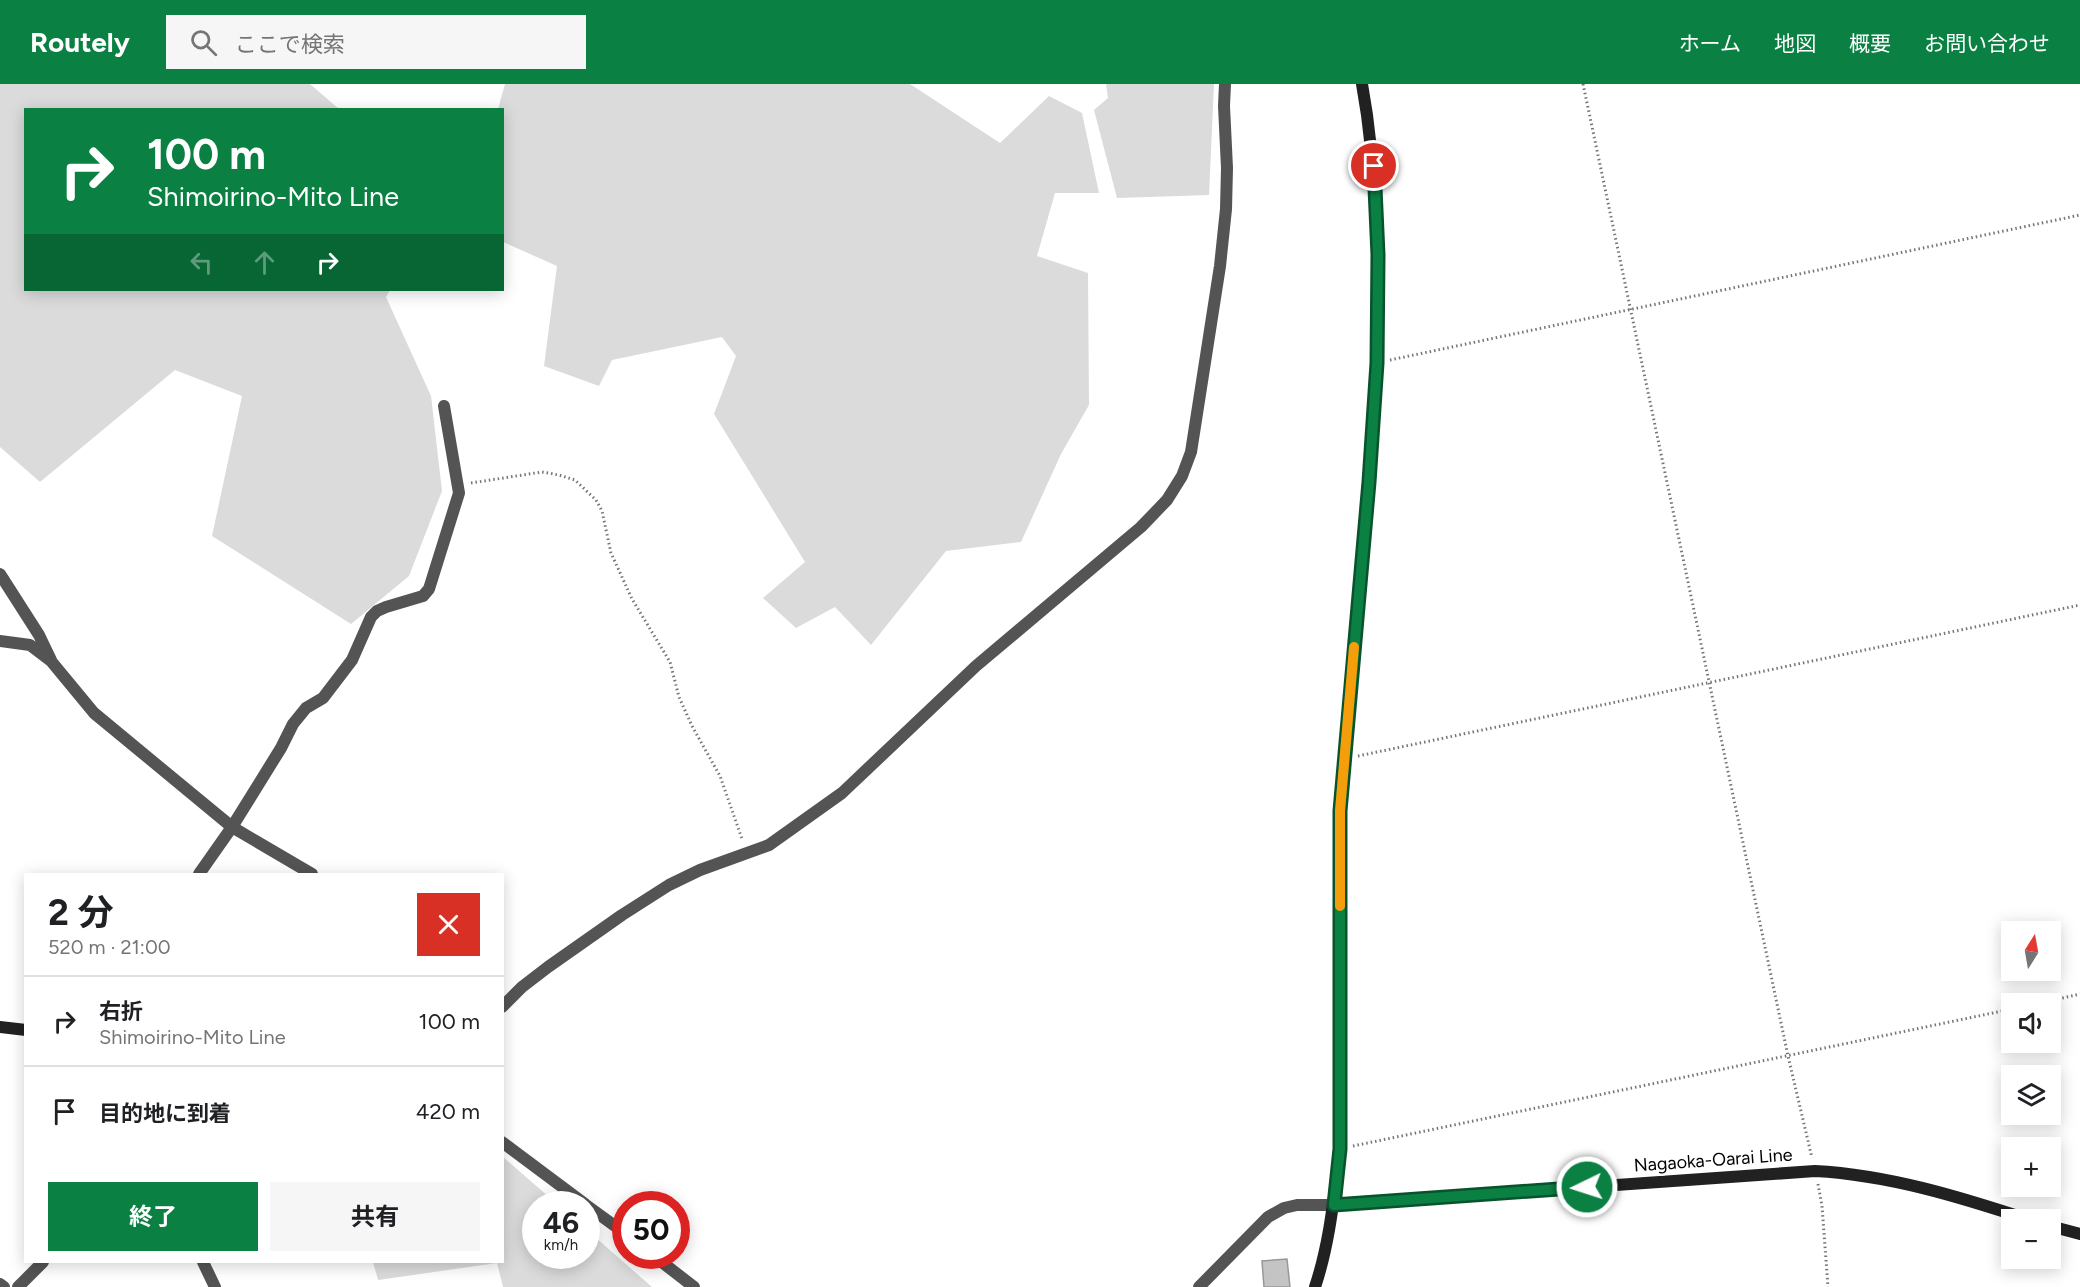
<!DOCTYPE html>
<html lang="ja">
<meta charset="utf-8">
<style>
:root{--surface:#fff;--page:#f6f6f6;--text:#202124;--muted:#757577;--line:#e0e0e0;--accent:#0b8043}
body{margin:0;font-family:Figtree,"Noto Sans JP",sans-serif;background:var(--page);color:var(--text);height:100vh;display:flex;flex-direction:column;font-size:22px;white-space:nowrap}
*{box-sizing:border-box;margin:0}
p{font-size:20px;color:var(--muted)}
.icon{flex:none;width:33px;height:33px;fill:none;stroke:currentColor;stroke-width:2;stroke-linecap:round;stroke-linejoin:round}
.map{position:relative;flex:1;overflow:hidden}
.sheet{position:absolute;left:24px;top:789px;width:480px;height:390px;display:flex;flex-direction:column;background:var(--surface);border-radius:0px;box-shadow:0 3px 15px #0003}
.sheet>*{flex:none}
.hud{position:absolute;left:24px;top:24px;width:480px;height:183px;border-radius:0px;box-shadow:0 3px 15px #0003;background:#0b8043;color:#fff;overflow:hidden}
.needle{width:39px;rotate:11deg}
.controls{position:absolute;left:2001px;top:837px;display:grid;gap:12px}
.controls a{display:grid;place-items:center;width:60px;height:60px;border-radius:0px;background:var(--surface);box-shadow:0 3px 15px #0003;font-size:30px}
.speed{position:absolute;left:522px;top:1107px;display:flex;gap:12px;font-size:30px;font-weight:700;text-align:center}
.speed>*{display:grid;place-content:center;width:78px;height:78px;border-radius:50%;background:var(--surface);box-shadow:0 3px 15px #0003;line-height:1}
.speed small{font-size:15px;font-weight:400}
.speed .limit{border:9px solid #d22;background:#fff;color:#111}
.pin{position:absolute;display:grid;place-items:center;width:51px;height:51px;color:#fff;margin:-26px;border:3px solid #fff;border-radius:50%;box-shadow:0 2px 6px #0007}
.me{position:absolute;width:66px;margin:-33px;rotate:266deg;stroke-linejoin:round;filter:drop-shadow(0 0 4px #0008)}
.turn{display:flex;align-items:center;gap:21px;height:126px;padding:0 24px;font-size:27px}
.turn .icon{width:78px;height:78px;stroke-width:2.5}
.turn b{display:block;font-size:42px;line-height:51px}
.lanes{display:flex;align-items:center;height:57px;padding:0 24px;background:#0003;justify-content:center;gap:30px;direction:ltr}
.lanes .off{opacity:.35}
.round{display:grid;place-items:center;flex:none;width:63px;height:63px;border-radius:0px;background:var(--page)}
.head{display:flex;align-items:center;justify-content:space-between;height:102px;padding:0 24px}
h1{font-size:36px;font-weight:700;line-height:45px}
.button{display:flex;gap:12px;margin-top:auto;padding:12px 24px}
.button a{flex:1;height:69px;border-radius:0px;background:var(--accent);color:#fff;font-size:24px;font-weight:700;line-height:69px;text-align:center}
.button a+a{background:var(--page);color:var(--text)}
ul{padding:0;list-style:none}
li{display:flex;align-items:center;gap:18px;height:90px;padding:0 24px;border-top:2px solid var(--line)}
li div{flex:1}
li b{display:block;font-size:22px}
li em{font-style:normal}
header{display:flex;align-items:center;gap:36px;box-sizing:border-box;height:84px;padding:0 30px;background:var(--accent);color:#fff}
header strong{font-size:28px}
nav{display:flex;gap:33px;margin-inline-start:auto;font-size:21px}
.search{width:420px;height:54px;background:var(--page);display:flex;align-items:center;gap:15px;box-sizing:border-box;padding:0 21px;border-radius:0px;color:var(--muted);font-size:22px}
.map>svg:first-child{display:block}
.green{fill:#dbdbdb}
.building{fill:#c4c4c4;stroke:#989898;stroke-width:1.5}
.lines{fill:none;stroke-linecap:round;stroke-linejoin:round}
.path{stroke:#767676;stroke-width:3;stroke-dasharray:1.5 3;stroke-linecap:butt}
.street{stroke:#545454;stroke-width:12}
.secondary{stroke:#212121;stroke-width:12}
.route-casing{stroke:#07532c;stroke-width:15}
.route{stroke:#0b8043;stroke-width:10}
.slow{stroke:#f59e0b;stroke-width:10}
.labels{text-anchor:middle;dominant-baseline:central;stroke-width:4.5;stroke-linejoin:round;paint-order:stroke}
.street-label{font-size:18px;fill:#000;stroke:#fff}
</style>
<header>
<strong>Routely</strong>
<div class="search"><svg class="icon" aria-label="search" viewBox="0 0 24 24"><circle cx="10" cy="10" r="6"/><path d="M15 15l6 6"/></svg>ここで検索</div>
<nav><a>ホーム</a><a>地図</a><a>概要</a><a>お問い合わせ</a></nav>
</header>
<div class="map">
<svg width="2080" height="1203" viewBox="0 0 2080 1203">
<rect width="100%" height="100%" fill="#fff"/>
<!-- green -->
<path class="green" d="M0 0H310L339 25 26 26V206H390L386 213 431 312 442 407 409 492 351 540 212 452 242 312 175 286 40 398 0 363Z
M505 0H910L1000 59 1049 12 1082 29 1099 109H1055L1037 172 1088 189 1089 321 1061 370 1021 458 946 467 871 561 835 523 796 544 763 514 805 478 714 330 736 272 722 253 612 276 599 302 544 282 557 182 503 158 502 26 492 25H498Z
M1106 0H1214L1209 111 1117 114 1094 26 1108 14Z
M503 1073 557 1120H536V1172H586L587 1146 652 1203H503L497 1179 378 1196 373 1178H502Z"/>
<!-- building -->
<path class="building" d="M1287 1175 1290 1203H1264L1262 1177Z"/>
<g class="lines">
<!-- path -->
<path class="path" d="M1583 0 1788 972 1812 1074
M1390 276 2080 131
M471 399 542 388 559 391 575 396 596 416 602 427 611 469 632 515 670 578 679 613 692 642 720 692 742 755
M1358 672 2080 521
M2036 920 2080 910
M1353 1062 2012 925
M1818 1100 1822 1122 1828 1203"/>
<!-- street -->
<path class="street" d="M0 490 39 551 51 576
M0 557 30 561 51 577 94 629 232 743 312 790
M199 790 232 743 281 664 293 640 306 624 323 614 352 576 371 533 377 527 386 523 423 512 429 505 459 409 444 322
M502 923 522 903 548 883 622 831 669 801 700 786 769 761 842 709 976 582 1141 443 1167 416 1182 392 1191 368 1220 182 1226 125 1227 84 1224 22 1225 0
M502 1058 585 1120
M586 1121 626 1150
M654 1172 694 1203
M203 1178 215 1203
M0 1200 4 1203
M18 1203 43 1178
M1199 1203 1268 1133 1284 1124 1297 1121H1334"/>
<!-- secondary -->
<path class="secondary" d="M0 943 26 946
M1334 1121 1815 1087C1889 1091 1960 1113 2030 1136
M2050 1142 2080 1150
M1315 1203C1330 1158 1334 1112 1340 1065V727L1369 398 1377 279 1378 171 1375 99 1367 31 1362 0"/>
</g>
<g class="lines">
<!-- route casing -->
<g class="route-casing">
<path id="route" d="M1374 82 1378 171 1377 279 1369 398 1340 727V1065L1334 1121 1587 1103"/>
</g>
<!-- route -->
<use href="#route" class="route"/>
<!-- slow -->
<path class="slow" d="M1340 822V727L1354 563"/>
</g>
<g class="labels">
<!-- street labels -->
<g class="street-label">
<text transform="translate(1713 1076) rotate(-4)">Nagaoka-Oarai Line</text>
</g>
</g>
</svg>
<div class="controls">
<a><svg class="needle" viewBox="-14 -14 28 28"><path d="M0-13l5 13h-10z" fill="#e53935"/><path d="M0 13l5-13h-10z" fill="#757577"/></svg></a>
<a><svg class="icon" aria-label="sound" viewBox="0 0 24 24"><path d="M4 9h4l5-4v14l-5-4H4zM17 9q2 3 0 6"/></svg></a>
<a><svg class="icon" aria-label="layers" viewBox="0 0 24 24"><path d="M12 4l9 5-9 5-9-5zM3 14l9 5 9-5"/></svg></a>
<a>+</a>
<a>−</a>
</div>
<div class="speed"><div>46<small>km/h</small></div><div class="limit">50</div></div>
<div class="pin" style="left:1374px;top:82px;background:#d93025"><svg class="icon" aria-label="arrive" viewBox="0 0 24 24"><path d="M6 21V4h12l-3 4 3 4H6"/></svg></div>
<svg class="me" style="left:1587px;top:1103px" viewBox="-20 -20 40 40"><circle r="17" fill="#0b8043" stroke="#fff" stroke-width="3"/><path d="M0-11L8 9 0 5-8 9z" fill="#fff"/></svg>
<div class="hud">
<div class="turn"><svg class="icon" aria-label="right" viewBox="0 0 24 24"><path d="M7 20v-9h11M14 6l5 5-5 5"/></svg><div><b>100 m</b>Shimoirino-Mito Line</div></div>
<div class="lanes"><svg class="icon off" aria-label="left" viewBox="0 0 24 24"><path d="M17 20v-9H6M10 6l-5 5 5 5"/></svg><svg class="icon off" aria-label="ahead" viewBox="0 0 24 24"><path d="M12 20V5M6 11l6-6 6 6"/></svg><svg class="icon" aria-label="right" viewBox="0 0 24 24"><path d="M7 20v-9h11M14 6l5 5-5 5"/></svg></div>
</div>
<section class="sheet">
<div class="head"><div><h1>2 分</h1><p>520 m · 21:00</p></div><a class="round" style="background:#d93025;color:#fff"><svg class="icon" aria-label="close" viewBox="0 0 24 24"><path d="M6 6l12 12M18 6L6 18"/></svg></a></div>
<ul>
<li><svg class="icon" aria-label="right" viewBox="0 0 24 24"><path d="M7 20v-9h11M14 6l5 5-5 5"/></svg><div><b>右折</b><p>Shimoirino-Mito Line</p></div><em>100 m</em></li>
<li><svg class="icon" aria-label="arrive" viewBox="0 0 24 24"><path d="M6 21V4h12l-3 4 3 4H6"/></svg><div><b>目的地に到着</b></div><em>420 m</em></li>
</ul>
<div class="button"><a>終了</a><a>共有</a></div>
</section>
</div>
